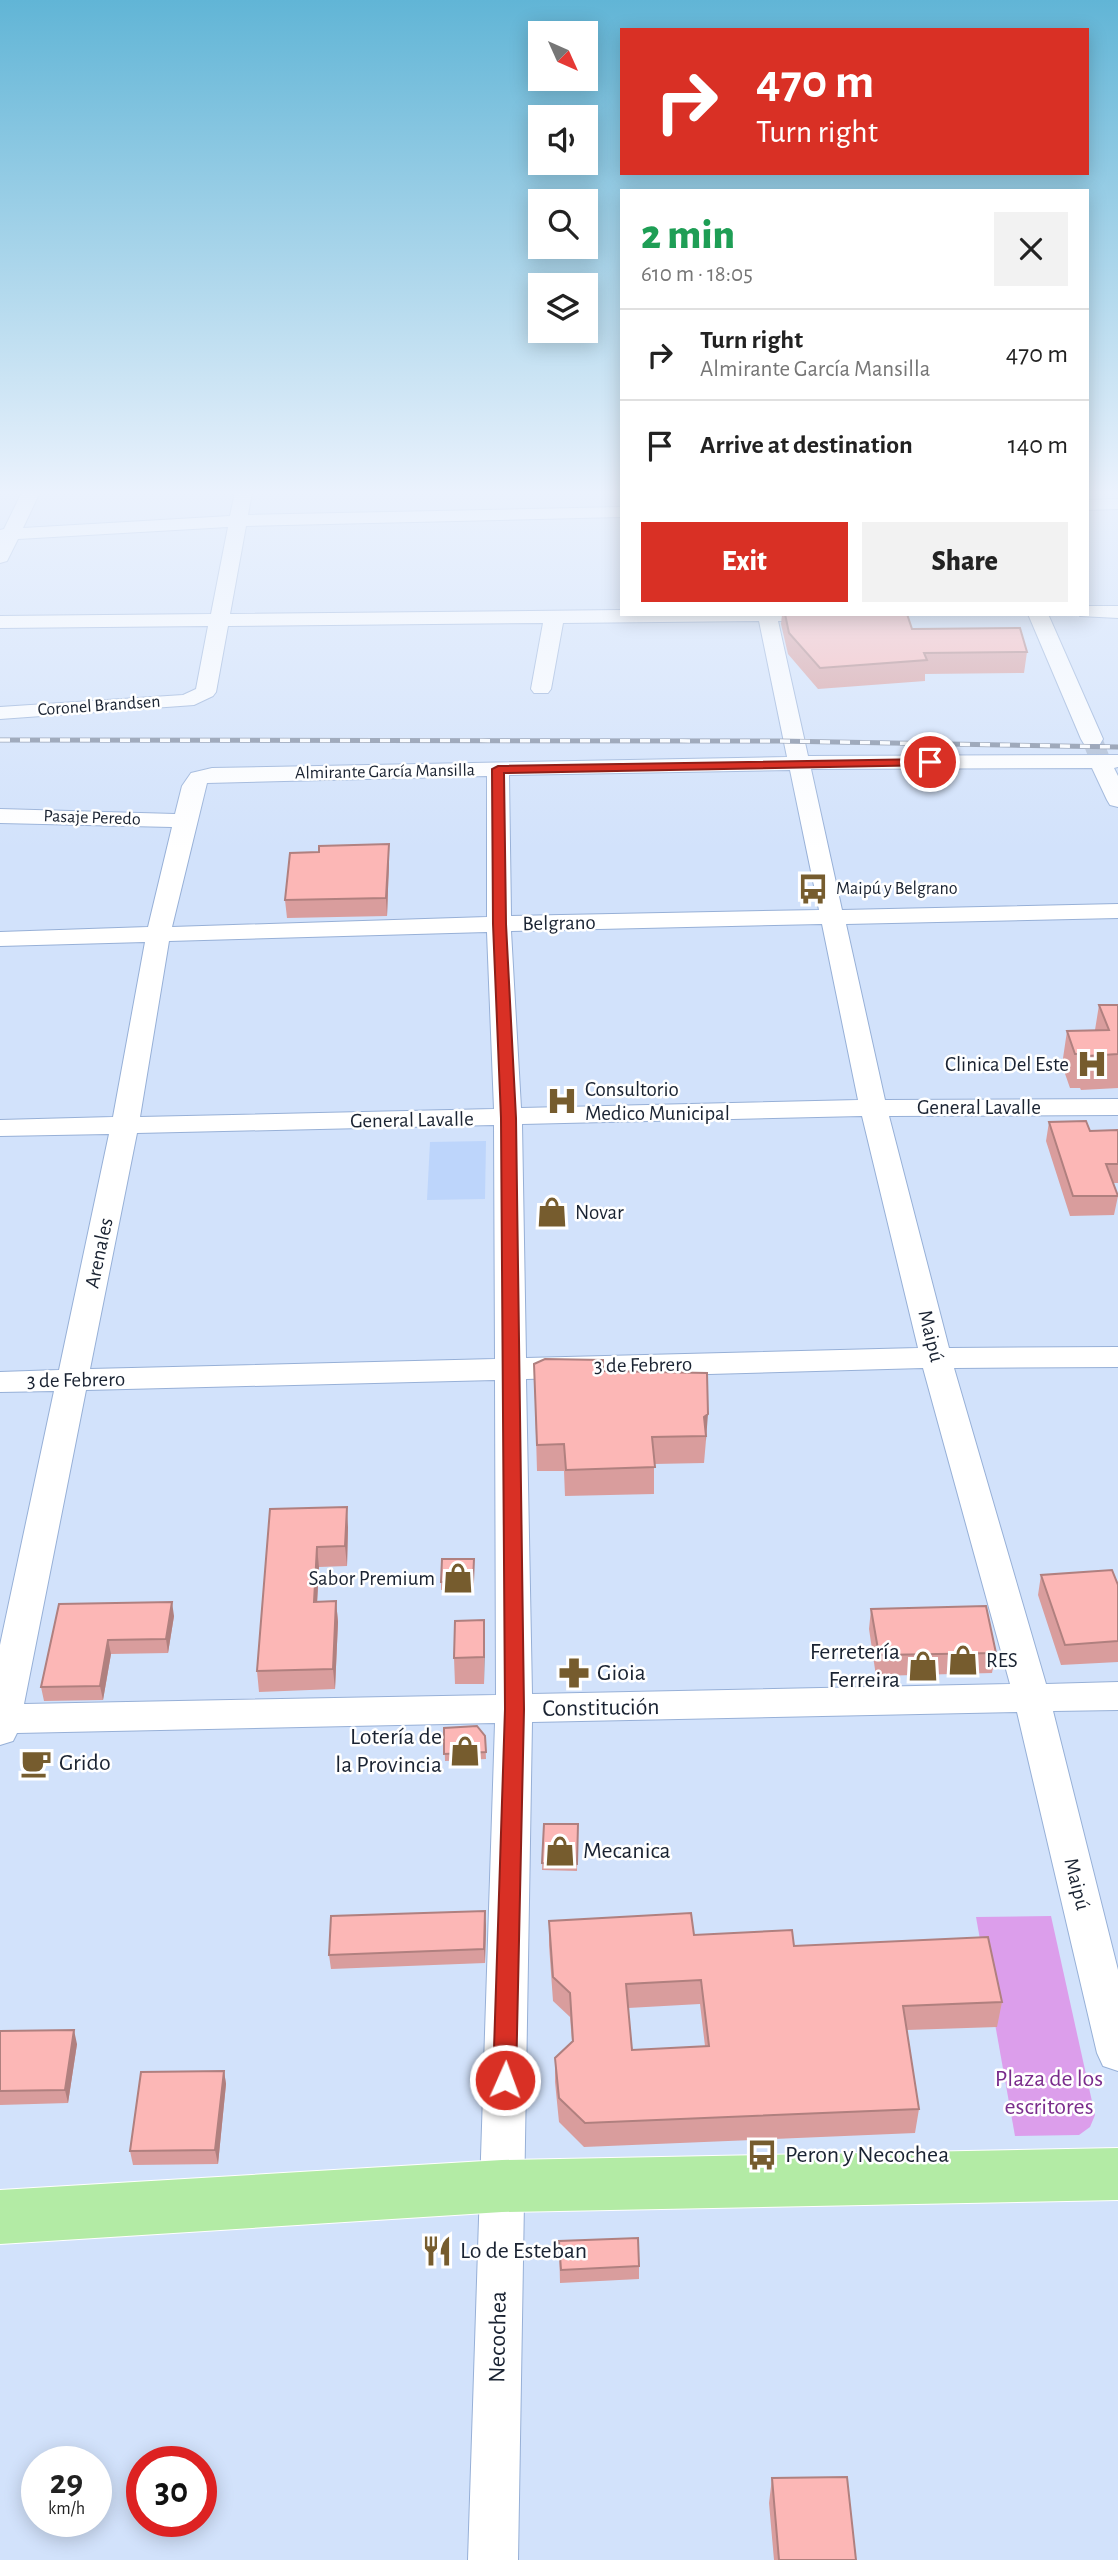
<!DOCTYPE html>
<meta charset="utf-8">
<style>
:root{--surface:#fff;--page:#f2f2f2;--text:#222;--muted:#767676;--line:#e0e0e0;--accent:#d93025}
body{margin:0;font-family:"Alegreya Sans",sans-serif;background:var(--page);color:var(--text);height:100vh;display:flex;flex-direction:column;font-size:26px;white-space:nowrap}
*{box-sizing:border-box;margin:0}
p{font-size:23px;color:var(--muted)}
.icon{flex:none;width:38px;height:38px;fill:none;stroke:currentColor;stroke-width:2;stroke-linecap:round;stroke-linejoin:round}
.map{position:relative;flex:1;overflow:hidden}
.sheet{position:absolute;left:620px;top:189px;width:469px;height:427px;display:flex;flex-direction:column;background:var(--surface);border-radius:0px;box-shadow:0 4px 18px #0003}
.sheet>*{flex:none}
.guide{position:absolute;left:620px;top:28px;width:469px;height:147px;border-radius:0px;box-shadow:0 4px 18px #0003;background:#d93025;color:#fff;overflow:hidden}
.needle{width:46px;rotate:135deg}
.buttons{position:absolute;left:528px;top:21px;display:grid;gap:14px}
.buttons a{display:grid;place-items:center;width:70px;height:70px;border-radius:0px;background:var(--surface);box-shadow:0 4px 18px #0003;font-size:35px}
.speed{position:absolute;left:21px;top:2446px;display:flex;gap:14px;font-size:35px;font-weight:700;text-align:center}
.speed>*{display:grid;place-content:center;width:91px;height:91px;border-radius:50%;background:var(--surface);box-shadow:0 4px 18px #0003;line-height:1}
.speed small{font-size:18px;font-weight:400}
.speed .limit{border:10px solid #d22;background:#fff;color:#111}
.pin{position:absolute;display:grid;place-items:center;width:60px;height:60px;color:#fff;margin:-30px;border:4px solid #fff;border-radius:50%;box-shadow:0 2px 7px #0007}
.me{position:absolute;width:77px;margin:-38px;rotate:2deg;stroke-linejoin:round;filter:drop-shadow(0 0 5px #0008)}
.turn{display:flex;align-items:center;gap:24px;height:147px;padding:0 21px;font-size:32px}
.turn .icon{width:91px;height:91px;stroke-width:2.5}
.turn b{display:block;font-size:49px;line-height:60px}
.round{display:grid;place-items:center;flex:none;width:74px;height:74px;border-radius:0px;background:var(--page)}
.headline{display:flex;align-items:center;justify-content:space-between;height:119px;padding:0 21px}
h1{font-size:42px;font-weight:800;line-height:52px;color:#1e9e55}
.cta{display:flex;gap:14px;margin-top:auto;padding:14px 21px}
.cta a{flex:1;height:80px;border-radius:0px;background:var(--accent);color:#fff;font-size:28px;font-weight:800;line-height:80px;text-align:center}
.cta a+a{background:var(--page);color:var(--text)}
ul{padding:0;list-style:none}
li{display:flex;align-items:center;gap:21px;height:91px;padding:0 21px;border-top:2px solid var(--line)}
li div{flex:1}
li b{display:block;font-size:26px}
li em{font-style:normal}
.map>svg:first-child{display:block}
.built{fill:#bdd5fb}
.green{fill:#dc9eeb}
.lines{fill:none;stroke-linecap:round;stroke-linejoin:round}
.minor-tunnel{stroke:#adbcd3;stroke-width:20;stroke-dasharray:20 10;stroke-linecap:butt}
.minor-casing{stroke:#97b0d7;stroke-width:2}
.major-casing{stroke:#fff;stroke-width:2}
.minor{fill:#fff;fill-rule:evenodd}
.major{fill:#b3eba5;fill-rule:evenodd}
.rail-casing{stroke:#7f8ba0;stroke-width:5}
.rail{stroke:#fff;stroke-width:3.5;stroke-dasharray:10;stroke-linecap:butt}
.wall{fill:#d99d9d;fill-rule:evenodd}
.shaded-wall{fill:#b0807f}
.building{fill:#fcb7b6;stroke:#b0807f;stroke-width:2;fill-rule:evenodd}
.route{fill:#d93025;stroke:#8d1f18;stroke-width:2}
.labels{text-anchor:middle;dominant-baseline:central;stroke-width:5;stroke-linejoin:round;paint-order:stroke}
.far-street-label{font-size:18px;fill:#1a2332;stroke:#fff}
.far-poi-label{font-size:18px;fill:#1a2332;stroke:#fff;text-anchor:start}
.street-label{font-size:21px;fill:#1a2332;stroke:#fff}
.poi-label{font-size:21px;fill:#1a2332;stroke:#fff;text-anchor:start}
.near-poi-label{font-size:24px;fill:#1a2332;stroke:#fff;text-anchor:start}
.near-street-label{font-size:24px;fill:#1a2332;stroke:#fff}
.near-park-label{font-size:24px;fill:#7a2c8c;stroke:#fff}
</style>
<div class="map">
<svg width="1118" height="2560" viewBox="0 0 1118 2560">
<rect width="100%" height="100%" fill="#d2e2fb"/>
<!-- built -->
<path class="built" d="M486 1141 485 1199 427 1200 430 1142Z"/>
<!-- green -->
<path class="green" d="M1051 1916 1095 2115 1090 2127 1079 2135 1015 2136 976 1917Z"/>
<g class="lines">
<!-- minor-tunnel -->
<path class="minor-tunnel" d="M1092 739 1103 767"/>
<!-- minor casing -->
<g class="minor-casing">
<path id="minor" d="M22 492H40L23 528 230 516 235 492H252L248 515 621 507V517L246 526 230 614 621 610V614H879L869 620 778 621 808 756 1118 755V767L1114 768 1118 776V807L1110 805 1107 800 1092 768 811 769 842 910 1118 904V918L846 924 885 1100 1118 1099V1115L889 1116 949 1348 1118 1347V1367L954 1368 1046 1684 1118 1682V1710L1053 1711 1118 1970V2071L1103 2066 1097 2053 1017 1712 532 1722 518 2560H468L495 1723 17 1733 13 1741 0 1745V1645L54 1391 0 1392V1372L59 1370 109 1134 0 1136V1120L113 1117 145 942 0 946V932L148 927 172 827 0 823V809L175 814 182 786 191 773 212 768 787 757 759 621 563 623 551 689 548 693H534L531 689 543 623 228 626 216 692 213 696 194 705 0 719V707L183 695 196 689 208 626 0 628V616L211 614 228 527 18 539 7 561 0 563V530L4 529ZM790 770 819 910 511 916 509 775ZM487 776V917L172 927 207 783ZM822 924 858 1100 521 1108 511 931ZM487 932 494 1109 140 1117 169 941ZM862 1116 918 1348 526 1358 522 1124ZM494 1125 495 1359 90 1369 137 1133ZM923 1368 1010 1684 532 1694 526 1379ZM495 1380 496 1695 24 1704 86 1390Z
M1118 499V509L1087 510V500Z
M1087 606H1118V618L1080 616 1079 614H1087Z
M1028 614H1048L1103 739 1100 744H1084L1081 739Z"/>
</g>
<!-- major casing -->
<g class="major-casing">
<path id="major" d="M1118 2148V2200L502 2212 0 2244V2190L502 2160Z"/>
</g>
<!-- minor -->
<use href="#minor" class="minor"/>
<!-- major -->
<use href="#major" class="major"/>
<!-- rail casing -->
<g class="rail-casing">
<path id="rail" d="M0 740 779 741 1118 747"/>
</g>
<!-- rail -->
<use href="#rail" class="rail"/>
</g>
<!-- wall -->
<path class="wall" d="M782 614H907L912 629 1027 652 1024 673 925 674V681L818 689 788 654 781 624Z
M389 844V862L387 916 287 918 285 900 319 852Z
M1099 1005H1118V1088L1081 1090 1080 1088H1070L1062 1065 1067 1031 1095 1030Z
M1049 1122 1090 1131 1118 1130V1183H1113L1118 1196 1114 1215 1070 1216 1046 1141Z
M534 1364 603 1371 707 1373 706 1440 704 1463 654 1464V1494L565 1496 564 1471H537Z
M270 1509 348 1527 347 1566 319 1567 317 1602 336 1601 338 1622 335 1689 259 1692 257 1671Z
M474 1559V1589L441 1590V1582Z
M1041 1575 1118 1585V1662L1061 1665 1038 1595Z
M59 1604 174 1616 168 1653 111 1654 103 1700 44 1701 41 1687Z
M871 1609 996 1653 992 1673 876 1676 869 1629Z
M484 1620V1684H455L454 1658Z
M444 1728 485 1736 486 1759 445 1761Z
M544 1824H578L577 1871 542 1870Z
M549 1921 694 1935 794 1946 1002 2002 997 2027 907 2030 919 2109 915 2133 584 2147 559 2122 555 2082V2058L572 2042 570 2017 553 2001 549 1945ZM700 2004 705 2046 632 2050 628 2008Z
M486 1925 485 1963 331 1969 329 1955Z
M0 2031 77 2044 68 2103 0 2105Z
M224 2071 226 2084 218 2164 133 2165 130 2151Z
M559 2241 639 2266V2279L560 2283Z
M772 2478 856 2560H774L769 2503Z"/>
<!-- shaded-wall -->
<path class="shaded-wall" d="M389 844V862L387 916 386 898Z
M708 1414 706 1440V1441L704 1417Z
M347 1507 348 1527 347 1566 345 1546Z
M317 1547 319 1567 316 1623 314 1602Z
M336 1601 338 1622 335 1689 333 1669Z
M172 1602 174 1616 168 1653 166 1639Z
M484 1620 485 1647 484 1684Z
M108 1640 111 1654 103 1700 100 1686Z
M485 1911 486 1925 485 1963 484 1949Z
M74 2030 77 2044 68 2103 65 2090Z
M224 2071 226 2084 218 2164 215 2150Z"/>
<!-- building -->
<path class="building" d="M785 614H907L912 629 1020 628 1027 652 924 653 927 660 820 668 789 633Z
M389 844 386 898 285 900 290 853 319 852V846Z
M1099 1005H1118V1054L1087 1056 1086 1054H1075L1067 1031 1109 1030Z
M1086 1121 1090 1131 1118 1130V1164H1106L1118 1196H1073L1049 1122Z
M545 1359 603 1360V1371L707 1373 708 1414 704 1417 706 1436 652 1437 655 1467 566 1470 564 1444 537 1445 534 1364Z
M347 1507 345 1546 317 1547 314 1602 336 1601 333 1669 257 1671 270 1509Z
M442 1559H474L473 1582H441Z
M1112 1570 1118 1585V1641L1065 1645 1041 1575Z
M172 1602 166 1639 108 1640 100 1686 41 1687 59 1604Z
M986 1606 996 1653 879 1655 871 1609Z
M484 1620V1657L454 1658 455 1621Z
M477 1726 485 1736 486 1752 444 1754V1728Z
M544 1824H578L577 1864 542 1863Z
M485 1911 484 1949 329 1955 331 1916Z
M691 1913 694 1935 792 1930 794 1946 988 1937 1002 2002 903 2006 919 2109 585 2123 559 2098 555 2058 573 2041 570 1993 553 1977 549 1921ZM701 1980 709 2046 632 2050 626 1984Z
M74 2030 65 2090 0 2091V2031Z
M224 2071 215 2150 130 2151 141 2072Z
M638 2238 639 2266 561 2270 559 2241Z
M847 2477 856 2560H779L772 2478Z"/>
<!-- sky -->
<linearGradient id="sky" x2="0" y2="1"><stop stop-color="#61b5d6"/><stop offset="0.58" stop-color="#ebf2fd"/><stop offset="1" stop-color="#ebf2fd" stop-opacity="0"/></linearGradient>
<rect width="1118" height="850" fill="url(#sky)"/>
<!-- route -->
<path class="route" d="M930 759 936 762 935 765 504 773 506 924 516 1118 524 1709 516 2080 513 2087 505 2090 497 2087 493 2080 505 1709 501 1118 493 924 492 769 498 766Z"/>
<!-- icons -->
<defs>
<g id="bus-bare" transform="scale(2.415)"><path d="M-5-6H5V4H4V6H2V4H-2V6H-4V4H-5ZM-3.5-4V0h7V-4ZM-3.5 1.2v1.5H-2V1.2ZM2 1.2v1.5H3.5V1.2Z" fill="#765c2e" stroke="#fff" stroke-width="2.5" paint-order="stroke"/></g>
<g id="hospital-bare" transform="scale(2.415)"><path d="M-5-5h3v3.5h4V-5h3V5h-3V1.5h-4V5h-3Z" fill="#765c2e" stroke="#fff" stroke-width="2.5" paint-order="stroke"/></g>
<g id="shop-bare" transform="scale(2.415)"><path d="M-5-2.5h2.3a2.7 3.5 0 0 1 5.4 0H5L5.5 6h-11ZM-1.5-2.5h3a1.5 2.3 0 0 0-3 0Z" fill="#765c2e" stroke="#fff" stroke-width="2.5" paint-order="stroke"/></g>
<g id="pharmacy-bare" transform="scale(2.415)"><path d="M-2-6h4v4h4v4h-4v4h-4v-4h-4v-4h4Z" fill="#765c2e" stroke="#fff" stroke-width="2.5" paint-order="stroke"/></g>
<g id="cafe-bare" transform="scale(2.415)"><path d="M-5.5-4.5H6V0H3Q3 3.5 0 3.5H-2.5Q-5.5 3.5-5.5 0ZM3-3.2v2h1.7v-2ZM-6 4.5H4V6H-6Z" fill="#765c2e" stroke="#fff" stroke-width="2.5" paint-order="stroke"/></g>
<g id="restaurant-bare" transform="scale(2.415)"><path d="M-5-6h1v4h1v-4h1v4h1v-4h1v5L-1.5 .5V6h-2V.5L-5-1ZM5-6V6H3V1.5H1.5Q1.5-4 5-6Z" fill="#765c2e" stroke="#fff" stroke-width="2.5" paint-order="stroke"/></g>
</defs>
<g fill-rule="evenodd">
<use href="#bus-bare" x="813" y="889"/>
<use href="#hospital-bare" x="1092" y="1064"/>
<use href="#hospital-bare" x="562" y="1101"/>
<use href="#shop-bare" x="552" y="1212"/>
<use href="#shop-bare" x="458" y="1578"/>
<use href="#shop-bare" x="963" y="1660"/>
<use href="#shop-bare" x="923" y="1666"/>
<use href="#pharmacy-bare" x="574" y="1673"/>
<use href="#shop-bare" x="465" y="1751"/>
<use href="#cafe-bare" x="36" y="1763"/>
<use href="#shop-bare" x="560" y="1851"/>
<use href="#bus-bare" x="762" y="2155"/>
<use href="#restaurant-bare" x="437" y="2251"/>
</g>
<g class="labels">
<!-- far-street labels -->
<g class="far-street-label">
<text transform="translate(99 706) rotate(-4)">Coronel Brandsen</text>
<text transform="translate(385 772) rotate(-1)">Almirante García Mansilla</text>
<text transform="translate(92 818) rotate(2)">Pasaje Peredo</text>
</g>
<!-- far-poi labels -->
<g class="far-poi-label">
<text x="836" y="889">Maipú y Belgrano</text>
</g>
<!-- street labels -->
<g class="street-label">
<text transform="translate(559 923) rotate(-1)">Belgrano</text>
<text x="979" y="1107">General Lavalle</text>
<text transform="translate(412 1120) rotate(-1)">General Lavalle</text>
<text transform="translate(99 1253) rotate(-78)">Arenales</text>
<text transform="translate(931 1336) rotate(76)">Maipú</text>
<text transform="translate(643 1365) rotate(-1)">3 de Febrero</text>
<text transform="translate(76 1380) rotate(-1)">3 de Febrero</text>
<text transform="translate(1077 1884) rotate(76)">Maipú</text>
</g>
<!-- poi labels -->
<g class="poi-label">
<text x="1069" y="1064" text-anchor="end">Clinica Del Este</text>
<text x="585" y="1089">Consultorio<tspan x="585" dy="24">Medico Municipal</tspan></text>
<text x="575" y="1212">Novar</text>
<text x="435" y="1578" text-anchor="end">Sabor Premium</text>
<text x="986" y="1660">RES</text>
</g>
<!-- near-poi labels -->
<g class="near-poi-label">
<text x="900" y="1652" text-anchor="end">Ferretería<tspan x="900" dy="28">Ferreira</tspan></text>
<text x="597" y="1673">Gioia</text>
<text x="442" y="1737" text-anchor="end">Lotería de<tspan x="442" dy="28">la Provincia</tspan></text>
<text x="59" y="1763">Grido</text>
<text x="583" y="1851">Mecanica</text>
<text x="785" y="2155">Peron y Necochea</text>
<text x="460" y="2251">Lo de Esteban</text>
</g>
<!-- near-street labels -->
<g class="near-street-label">
<text transform="translate(601 1708) rotate(-1)">Constitución</text>
<text transform="translate(498 2337) rotate(-89)">Necochea</text>
</g>
<!-- near-park labels -->
<g class="near-park-label">
<text x="1049" y="2079">Plaza de los<tspan x="1049" dy="28">escritores</tspan></text>
</g>
</g>
</svg>
<div class="buttons">
<a><svg class="needle" viewBox="-14 -14 28 28"><path d="M0-13l5 13h-10z" fill="#e53935"/><path d="M0 13l5-13h-10z" fill="#767676"/></svg></a>
<a><svg class="icon" aria-label="sound" viewBox="0 0 24 24"><path d="M4 9h4l5-4v14l-5-4H4zM17 9q2 3 0 6"/></svg></a>
<a><svg class="icon" aria-label="search" viewBox="0 0 24 24"><circle cx="10" cy="10" r="6"/><path d="M15 15l6 6"/></svg></a>
<a><svg class="icon" aria-label="layers" viewBox="0 0 24 24"><path d="M12 4l9 5-9 5-9-5zM3 14l9 5 9-5"/></svg></a>
</div>
<div class="speed"><div>29<small>km/h</small></div><div class="limit">30</div></div>
<div class="pin" style="left:930px;top:762px;background:#d93025"><svg class="icon" aria-label="arrive" viewBox="0 0 24 24"><path d="M6 21V4h12l-3 4 3 4H6"/></svg></div>
<svg class="me" style="left:505px;top:2080px" viewBox="-20 -20 40 40"><circle r="17" fill="#d93025" stroke="#fff" stroke-width="3"/><path d="M0-11L8 9 0 5-8 9z" fill="#fff"/></svg>
<div class="guide">
<div class="turn"><svg class="icon" aria-label="right" viewBox="0 0 24 24"><path d="M7 20v-9h11M14 6l5 5-5 5"/></svg><div><b>470 m</b>Turn right</div></div>
</div>
<section class="sheet">
<div class="headline"><div><h1>2 min</h1><p>610 m · 18:05</p></div><a class="round"><svg class="icon" aria-label="close" viewBox="0 0 24 24"><path d="M6 6l12 12M18 6L6 18"/></svg></a></div>
<ul>
<li><svg class="icon" aria-label="right" viewBox="0 0 24 24"><path d="M7 20v-9h11M14 6l5 5-5 5"/></svg><div><b>Turn right</b><p>Almirante García Mansilla</p></div><em>470 m</em></li>
<li><svg class="icon" aria-label="arrive" viewBox="0 0 24 24"><path d="M6 21V4h12l-3 4 3 4H6"/></svg><div><b>Arrive at destination</b></div><em>140 m</em></li>
</ul>
<div class="cta"><a>Exit</a><a>Share</a></div>
</section>
</div>
